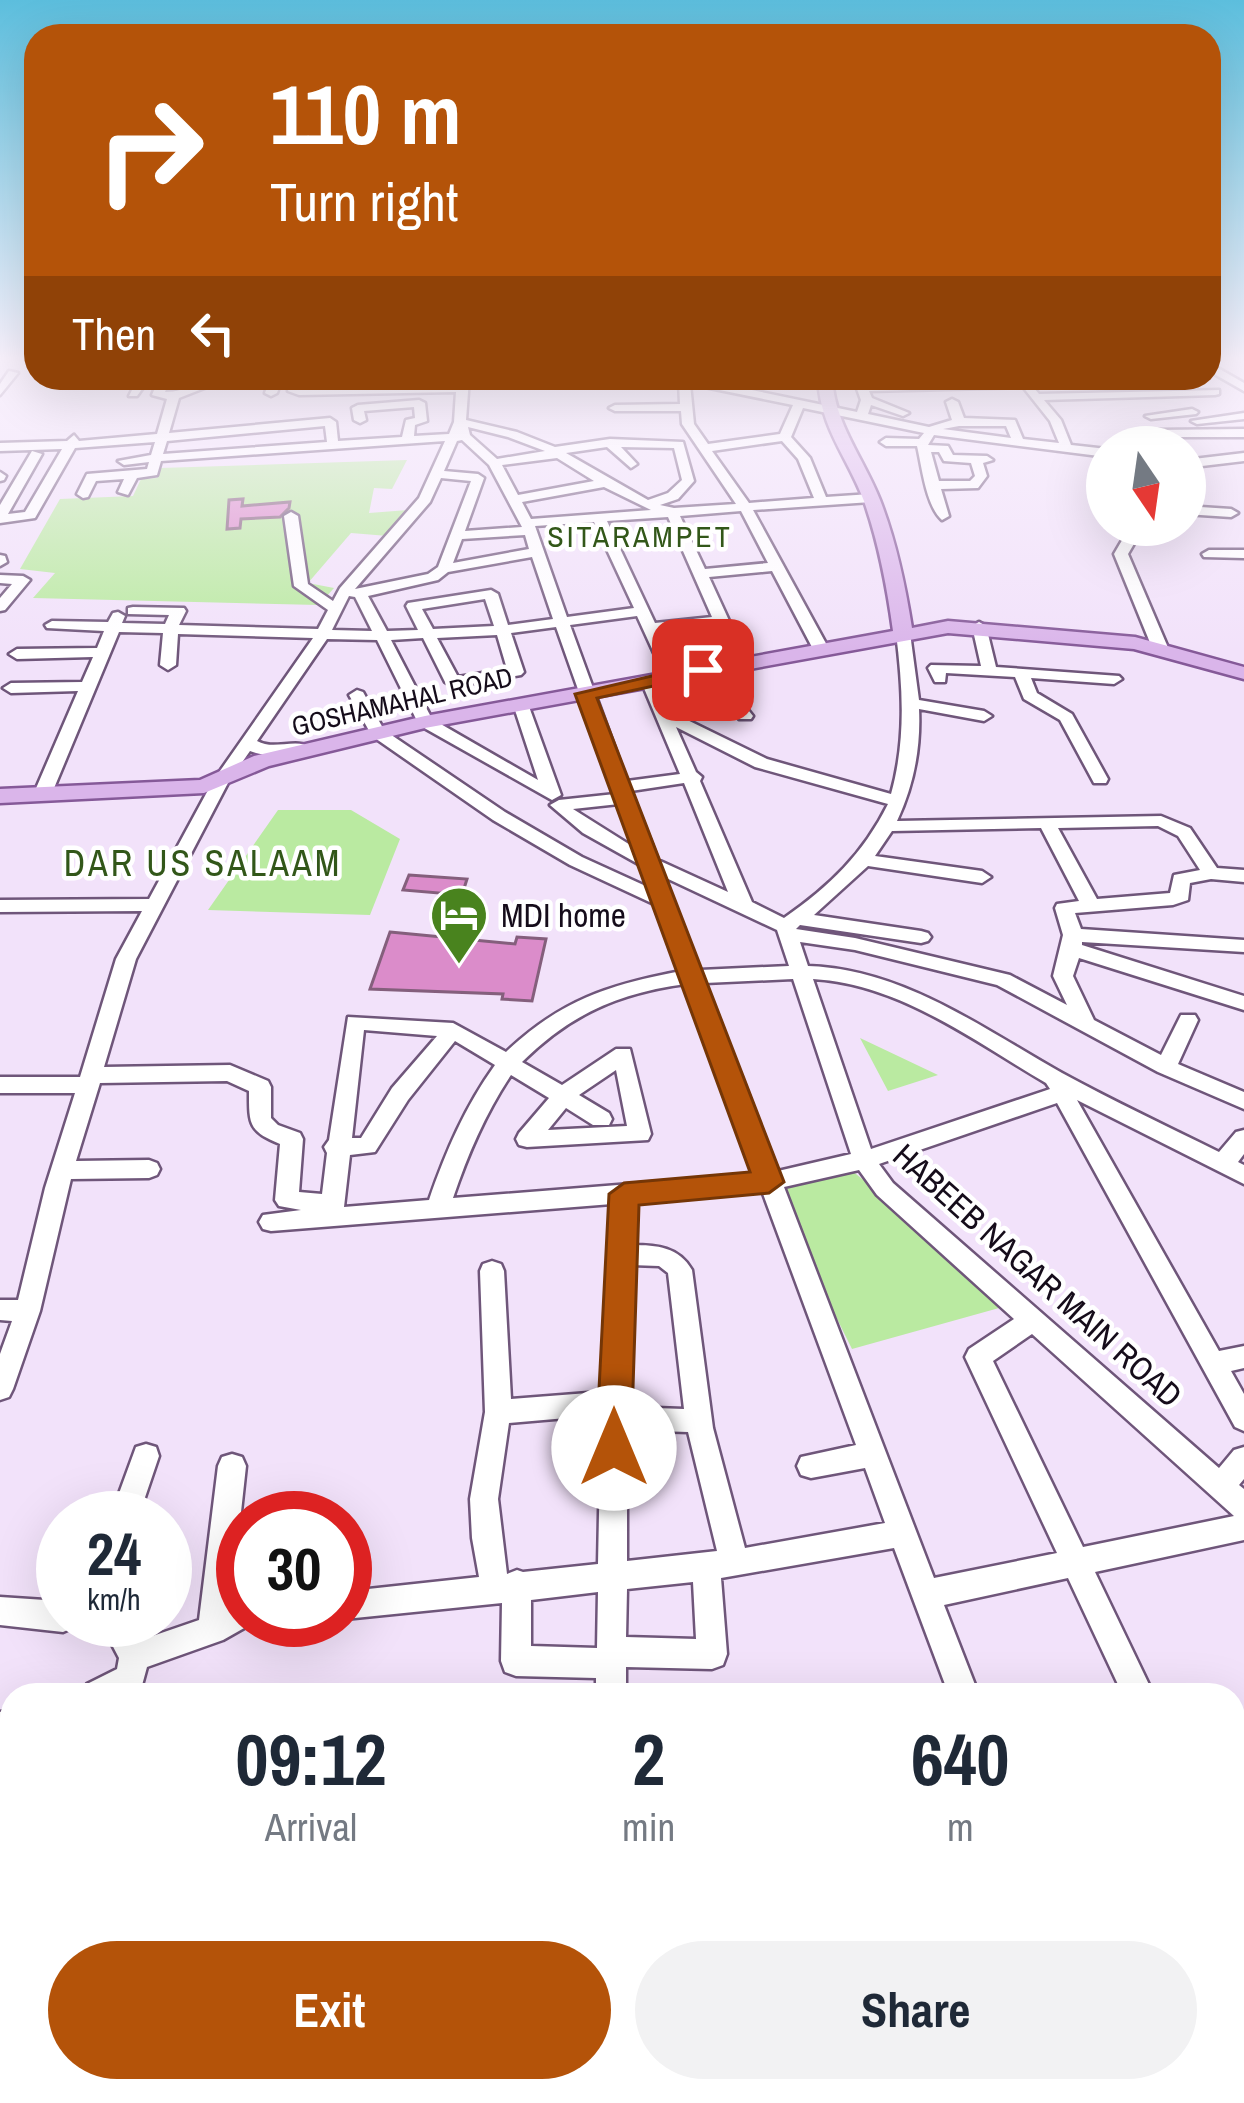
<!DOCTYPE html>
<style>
:root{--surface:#fff;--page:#f2f2f3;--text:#1f2937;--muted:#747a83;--accent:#b45309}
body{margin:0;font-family:"Archivo Narrow",sans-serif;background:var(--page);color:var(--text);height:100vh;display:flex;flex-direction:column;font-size:45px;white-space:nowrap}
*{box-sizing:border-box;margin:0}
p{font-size:39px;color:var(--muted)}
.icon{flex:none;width:66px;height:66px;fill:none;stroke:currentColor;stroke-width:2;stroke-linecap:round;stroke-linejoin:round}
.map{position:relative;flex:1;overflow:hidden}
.details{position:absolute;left:0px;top:1683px;width:1245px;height:420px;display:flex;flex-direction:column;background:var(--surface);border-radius:36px 36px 0 0;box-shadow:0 12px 48px #0002}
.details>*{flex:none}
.banner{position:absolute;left:24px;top:24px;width:1197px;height:366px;border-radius:36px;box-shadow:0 12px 48px #0002;background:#b45309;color:#fff;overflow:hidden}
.needle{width:78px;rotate:167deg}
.controls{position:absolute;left:1086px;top:426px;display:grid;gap:24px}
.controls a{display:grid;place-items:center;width:120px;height:120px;border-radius:50%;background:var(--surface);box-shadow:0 12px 48px #0002;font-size:60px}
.speed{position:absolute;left:36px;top:1491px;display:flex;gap:24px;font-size:60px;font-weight:700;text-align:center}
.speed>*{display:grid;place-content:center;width:156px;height:156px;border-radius:50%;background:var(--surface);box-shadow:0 12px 48px #0002;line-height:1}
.speed small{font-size:30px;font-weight:400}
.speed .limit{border:18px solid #d22;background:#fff;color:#111}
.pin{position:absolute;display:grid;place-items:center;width:102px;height:102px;color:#fff;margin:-51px;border-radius:24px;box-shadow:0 6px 18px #0006}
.me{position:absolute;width:132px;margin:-66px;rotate:0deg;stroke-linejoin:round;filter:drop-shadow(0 0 9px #0008)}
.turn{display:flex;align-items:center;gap:42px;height:252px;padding:0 48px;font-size:54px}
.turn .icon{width:156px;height:156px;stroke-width:2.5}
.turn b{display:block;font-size:84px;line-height:102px}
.then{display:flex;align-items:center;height:114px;padding:0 48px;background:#0003;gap:24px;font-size:45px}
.eta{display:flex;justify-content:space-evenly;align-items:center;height:204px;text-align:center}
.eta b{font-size:72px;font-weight:800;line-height:84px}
.button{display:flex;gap:24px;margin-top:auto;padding:24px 48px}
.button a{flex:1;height:138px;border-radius:72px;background:var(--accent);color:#fff;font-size:48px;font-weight:800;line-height:138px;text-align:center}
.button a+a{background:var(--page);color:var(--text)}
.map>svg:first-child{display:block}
.green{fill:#baeaa1}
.building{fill:#db8cca;stroke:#845f7c;stroke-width:3}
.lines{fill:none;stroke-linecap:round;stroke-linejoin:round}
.minor-casing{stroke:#6f567a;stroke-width:5}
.major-casing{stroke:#855998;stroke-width:5}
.minor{fill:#fff;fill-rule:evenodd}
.major{fill:#dab5ea;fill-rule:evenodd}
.route{fill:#b45309;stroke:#753606;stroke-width:3}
.labels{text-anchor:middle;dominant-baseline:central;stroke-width:9;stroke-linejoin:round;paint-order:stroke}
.far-street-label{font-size:27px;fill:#150c1a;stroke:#fff}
.far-neighbourhood-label{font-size:30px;letter-spacing:3px;fill:#325719;stroke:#fff}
.poi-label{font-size:33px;fill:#150c1a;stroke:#fff;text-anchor:start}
.street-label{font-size:33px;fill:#150c1a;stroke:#fff}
.neighbourhood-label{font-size:36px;letter-spacing:3px;fill:#325719;stroke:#fff}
</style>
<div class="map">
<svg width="1244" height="2103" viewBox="0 0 1244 2103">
<rect width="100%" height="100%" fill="#f2e2fa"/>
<!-- green -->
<path class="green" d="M407 460 392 489 374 488 369 513 408 510 388 536 351 533 308 583 334 588 319 605 33 598 55 573 20 569 60 499 133 496 141 479 157 478 160 468Z
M278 810H351L400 839 370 915 208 910Z
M860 1038 938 1075 888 1091Z
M851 1170 1017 1303 852 1349 769 1182Z"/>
<!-- building -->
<path class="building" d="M243 499 242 506 290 502 289 508 280 517 241 519 240 528 227 529 229 500Z
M409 875 467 879 462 895 403 890Z
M390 932 515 944 517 937 546 939 532 1001 502 999 503 994 370 989Z"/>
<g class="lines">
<!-- minor casing -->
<g class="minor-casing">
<path id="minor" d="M1209 363 1244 383V391L1209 371Z
M9 371 18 373 0 395V384Z
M138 378H150L137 396H129Z
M159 378H171L165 392C187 392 206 378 230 378L179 398 169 433 330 418 336 422 338 441 402 437 406 420 415 418 414 407 364 411 366 420 360 423 354 420 352 408 358 405 419 400 425 403 427 421 415 425 414 436 449 434 454 422 456 392 299 395 288 391 292 378H304L300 389 457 386V378H469L466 420 517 432 555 447 610 439 683 442 694 481 678 499 660 505 674 508 736 504 682 424 681 411H615L609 408 615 405 680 404 679 381 672 378H694L857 412 861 400 857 389 870 385 1027 383 1033 378H1046L1034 388 1039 394 1219 390V394L1215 395 1044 400 1061 420 1071 445 1107 449V457L934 435 928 445 948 446 953 455 987 456 993 460 983 463 987 476 978 488 941 489 949 516 942 520C926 506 922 467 917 446H886L880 442 886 438 919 439 924 433 803 408 791 437 810 458 826 497 871 494 877 498 871 502 753 510 829 649 826 652 813 649 772 571 709 577 748 662 741 666 745 706 753 716 751 719H739L729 707 725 664 731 660 716 625 659 632 680 675 672 680 664 675 637 616 570 625 627 781 680 774 641 681 649 676 657 681 669 711 767 759 891 794C906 740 903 689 896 633L903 629 910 633 919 700 984 711 992 716 984 721 919 709C921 749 913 787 897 821L1161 816 1190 828 1217 868 1244 870V882L1211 879 1190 883 1188 900 1173 905 1075 913 1081 929 1244 940V952L1082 942V945L1244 996V1010L1079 958 1073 976 1094 1020 1161 1055 1181 1015H1195L1198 1020 1178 1064 1244 1092V1109L1158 1072 997 985 855 950 800 942 808 966C903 969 982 1028 1062 1073 1113 1101 1167 1126 1219 1152L1236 1132 1244 1130V1154L1238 1162 1244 1165V1184L1077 1100 1219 1351 1244 1346V1368L1231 1371 1244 1394V1431L1235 1427 1057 1103 879 1164 893 1183 1219 1468 1234 1450 1244 1447V1479L1239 1485 1244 1489V1540L1095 1572 1154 1695H1123L1068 1578 944 1605 979 1695H949L894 1548 721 1578 727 1654 723 1665 712 1669 626 1667V1695H596V1678L516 1676 505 1672 501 1661 502 1603 345 1619V1577L355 1581 359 1590 479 1577 472 1538 470 1499 485 1412 480 1271 483 1264 492 1261 501 1264 504 1271 511 1399 601 1392 612 1204 271 1231 263 1229 259 1222 263 1215 301 1210 279 1206 275 1200 280 1144C248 1131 249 1124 249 1091L227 1081 100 1083 76 1161 149 1160 157 1163 160 1169 157 1175 149 1178 71 1179 40 1311 13 1389 9 1397 0 1400V1354L12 1321 0 1320V1300H18L45 1188 75 1093H0V1077H80L116 959 142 911 0 912V900L149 899 213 781 313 638 178 634 176 665 168 670 160 665 163 633 119 632 52 793 43 798 34 793 78 691 11 693 3 688 11 683 82 682 93 657 17 659 9 654 17 649 97 648 104 631 47 628 45 625 52 621 108 622 113 613 118 612 125 616 122 623 165 624 169 615 128 614V608L133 607 184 608 186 611 179 625 318 629 328 610 294 586 284 516 291 512 298 516 308 584 333 601 340 588 419 498 445 441 161 461 157 475 137 478 128 495 118 492 124 479 96 481 88 497 83 498 77 494 87 474 147 469 149 462 124 465 118 461 151 455 155 442 75 448 35 518 0 523V505L32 451 42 454 8 514 25 512 62 449 0 451V443L67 441 74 435 79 441 157 434 167 399 152 395ZM690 384 793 405 780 434 708 444 694 424ZM1023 387 1050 421 1059 443 1023 439 1015 420 964 418 958 402 952 399 946 402 952 420 929 427 868 414 871 405 903 416 909 413 872 398 869 391ZM325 426 327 442 163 454 167 441ZM959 426H1006L1011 438 943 429ZM468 427 508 437 545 451 497 459 470 435ZM462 440 489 465 522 527 465 531 484 478 478 474 444 471 457 441ZM782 441 798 459 814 498 749 503 712 451ZM607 447 631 468 637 464 621 447 674 448 682 480 668 493 648 500 566 453ZM931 452H939L944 461 971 463 975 476 970 481H939ZM557 458 594 481 518 495 502 465ZM441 478 471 481 438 567 428 574 355 589 430 502ZM604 487 651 510 531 519 522 502ZM741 511 768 563 705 569 680 516ZM668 517 712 617 655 623 607 521ZM594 522 634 608 567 617 535 526ZM525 535 529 549 453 563 462 539ZM532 557 553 619 508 625 498 594 491 590 408 603 406 606 418 630 387 631 368 596 438 580 448 572ZM349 596 355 597 372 631 332 630ZM485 599 494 626 433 629 422 609ZM556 627 615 794 559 800 550 805 583 833 642 866 650 888 582 857 505 812 384 730 363 692 357 690 349 695 372 736 493 820 570 865 656 905 681 971C608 985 561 1000 506 1052L453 1023 348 1017 329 1140 324 1147 327 1153 322 1194 299 1192 303 1139 300 1133 278 1125 271 1118V1087L268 1081 230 1065 104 1067 136 959 229 781 250 751C266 758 298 757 312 748 296 737 274 751 257 741L327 639 377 640 419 725 552 800 561 795 527 701H515L513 704 538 780 432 719 391 640 423 638 445 682 453 687 521 675 524 672 511 633ZM497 635 507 669 458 677 437 638ZM676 727 755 767 888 804C863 854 830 886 784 918L752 902 700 781 702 777 696 772ZM684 783 728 892 658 860 631 791ZM619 804 635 848 573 809ZM1158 826 1178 836 1200 870 1174 875 1170 893 1097 899 1058 828ZM1041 828 1079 901 1057 904 1055 908 1063 935 1053 976 1067 1005 1010 975 855 938 796 929 800 925 921 943 928 941 931 937 928 933 921 931 814 915 868 866 982 883 991 877 982 871 875 856 892 831ZM664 877 777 930 789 966 700 970ZM793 979 851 1154 778 1171 705 983ZM813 979C900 984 974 1041 1046 1083L1050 1089 871 1149ZM686 984 756 1174 453 1198C468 1154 485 1114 511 1075L549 1098 519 1133 516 1139 519 1145 527 1147 648 1140 651 1134 630 1049H616L562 1085 522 1062C571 1014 618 993 686 984ZM364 1030 437 1036 392 1088 361 1138H352ZM455 1041 495 1065C465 1107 446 1151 429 1200L344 1207 350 1155 375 1152 408 1100ZM616 1070 627 1126 548 1130 566 1108 593 1125H609L612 1119 609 1113 579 1095ZM859 1170 877 1195 1014 1319 969 1349 965 1357 1057 1553 934 1578 784 1187ZM762 1191 856 1445 801 1457 797 1466 801 1475 811 1478 865 1468 885 1523 745 1548 713 1428 692 1270C679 1247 657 1245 632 1245L635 1202ZM631 1265 659 1266 668 1273 684 1409 627 1407ZM1032 1334 1234 1516 1083 1547 993 1361ZM601 1415 598 1564 523 1572 517 1570 507 1574 498 1499 509 1423ZM627 1430 688 1432 717 1551 627 1561ZM693 1582 696 1639 626 1637 627 1589ZM598 1592 597 1648 531 1646V1600Z
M270 378H282L277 393 271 396 265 393Z
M759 378H806L832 383 826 386Z
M1192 409 1198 412 1196 414 1151 419 1145 416Z
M1244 413V419L1197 424 1191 421Z
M1244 429V437H1165L1166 447H1154L1153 434 1159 430Z
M1244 453V461L1185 468V460Z
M0 472 6 476 4 480 0 481Z
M1185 506 1231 509 1238 513 1231 517 1185 514Z
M1131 525H1145L1128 554 1169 650 1166 653 1153 650 1114 554Z
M1209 550H1244V558L1204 557 1202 554Z
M0 555 5 556 7 562 0 566Z
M0 575 23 576 30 580 5 610 0 611V598L12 584 0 583Z
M979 622 986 626 996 667 1119 676 1122 679 1114 684 1031 678 1037 693 1072 714 1108 779 1106 783H1094L1060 720 1024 699 1015 677 946 673 945 682H935L928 668 931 665 981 666 972 626Z
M146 1444 156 1447 159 1456 138 1518H110L136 1447Z
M232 1454 242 1457 246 1466 231 1604 243 1599V1620H255L253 1623 223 1640 147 1667 141 1689 129 1695H83L87 1684 117 1669 119 1658 109 1639 84 1635 72 1628 63 1632 0 1625V1597L45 1600 53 1570 63 1566V1620H131L141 1640 199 1620 218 1466 222 1457Z
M12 1709V1739L0 1744V1712Z
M1233 1882 1244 1887V1940L1233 1935Z
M0 1980H12V2016H0Z
M120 2091H156L153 2103H117Z
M577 2091H613V2103H577Z
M833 2091H869L871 2103H835Z
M1025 2091H1124L1128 2103H1092L1089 2094 1085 2103H1020Z"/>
</g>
<!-- major casing -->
<g class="major-casing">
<path id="major" d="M818 378H832C835 425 863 457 880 500 896 541 905 584 912 628L948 621 1135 637 1244 667V679L1134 649 948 633 425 728 269 766 204 793 0 803V789L200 780 254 756 425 716 893 631C887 587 879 544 864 501 847 456 820 428 818 378Z"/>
</g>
<!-- minor -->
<use href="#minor" class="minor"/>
<!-- major -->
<use href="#major" class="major"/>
</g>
<!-- sky -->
<linearGradient id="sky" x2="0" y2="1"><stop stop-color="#5cbedd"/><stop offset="0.55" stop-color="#f9f2fd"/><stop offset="1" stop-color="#f9f2fd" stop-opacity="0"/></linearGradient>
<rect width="1244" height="652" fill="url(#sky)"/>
<!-- route -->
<path class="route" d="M703 664 710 665V674L597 698 784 1182 769 1193 639 1205 631 1448 626 1460 614 1464 601 1460 596 1448 609 1194 624 1183 750 1172 575 694Z"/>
<!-- icons -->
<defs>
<g id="hotel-pin" transform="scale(3)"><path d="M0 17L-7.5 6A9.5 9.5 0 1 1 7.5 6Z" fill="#49831e" stroke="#fff"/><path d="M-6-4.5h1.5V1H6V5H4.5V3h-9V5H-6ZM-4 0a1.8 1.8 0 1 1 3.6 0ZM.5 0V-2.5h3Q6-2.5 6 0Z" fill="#fff"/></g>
</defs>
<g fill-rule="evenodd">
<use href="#hotel-pin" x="459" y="915"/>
</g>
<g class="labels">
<!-- far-street labels -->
<g class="far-street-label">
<text transform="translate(402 701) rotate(-13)">GOSHAMAHAL ROAD</text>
</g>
<!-- far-neighbourhood labels -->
<g class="far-neighbourhood-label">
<text x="640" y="536">SITARAMPET</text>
</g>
<!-- poi labels -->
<g class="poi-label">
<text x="501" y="915">MDI home</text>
</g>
<!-- street labels -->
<g class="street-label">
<text transform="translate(1038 1275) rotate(42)">HABEEB NAGAR MAIN ROAD</text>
</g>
<!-- neighbourhood labels -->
<g class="neighbourhood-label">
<text x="203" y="863">DAR US SALAAM</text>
</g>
</g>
</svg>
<div class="controls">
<a><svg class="needle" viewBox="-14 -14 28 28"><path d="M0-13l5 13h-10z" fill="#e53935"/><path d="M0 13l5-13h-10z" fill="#747a83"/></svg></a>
</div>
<div class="speed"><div>24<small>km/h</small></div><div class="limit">30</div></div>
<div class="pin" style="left:703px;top:670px;background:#d93025"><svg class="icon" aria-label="arrive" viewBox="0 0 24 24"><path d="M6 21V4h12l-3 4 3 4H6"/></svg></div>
<svg class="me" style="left:614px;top:1448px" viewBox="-20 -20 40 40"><circle r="19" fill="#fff"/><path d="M0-13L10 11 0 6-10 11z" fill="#b45309"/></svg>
<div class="banner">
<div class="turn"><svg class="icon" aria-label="right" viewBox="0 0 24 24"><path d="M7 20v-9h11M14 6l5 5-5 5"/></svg><div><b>110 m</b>Turn right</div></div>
<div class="then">Then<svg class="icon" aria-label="left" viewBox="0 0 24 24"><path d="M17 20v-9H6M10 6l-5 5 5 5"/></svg></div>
</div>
<section class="details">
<div class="eta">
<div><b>09:12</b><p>Arrival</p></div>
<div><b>2</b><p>min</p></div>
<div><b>640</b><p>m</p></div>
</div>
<div class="button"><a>Exit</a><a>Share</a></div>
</section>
</div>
